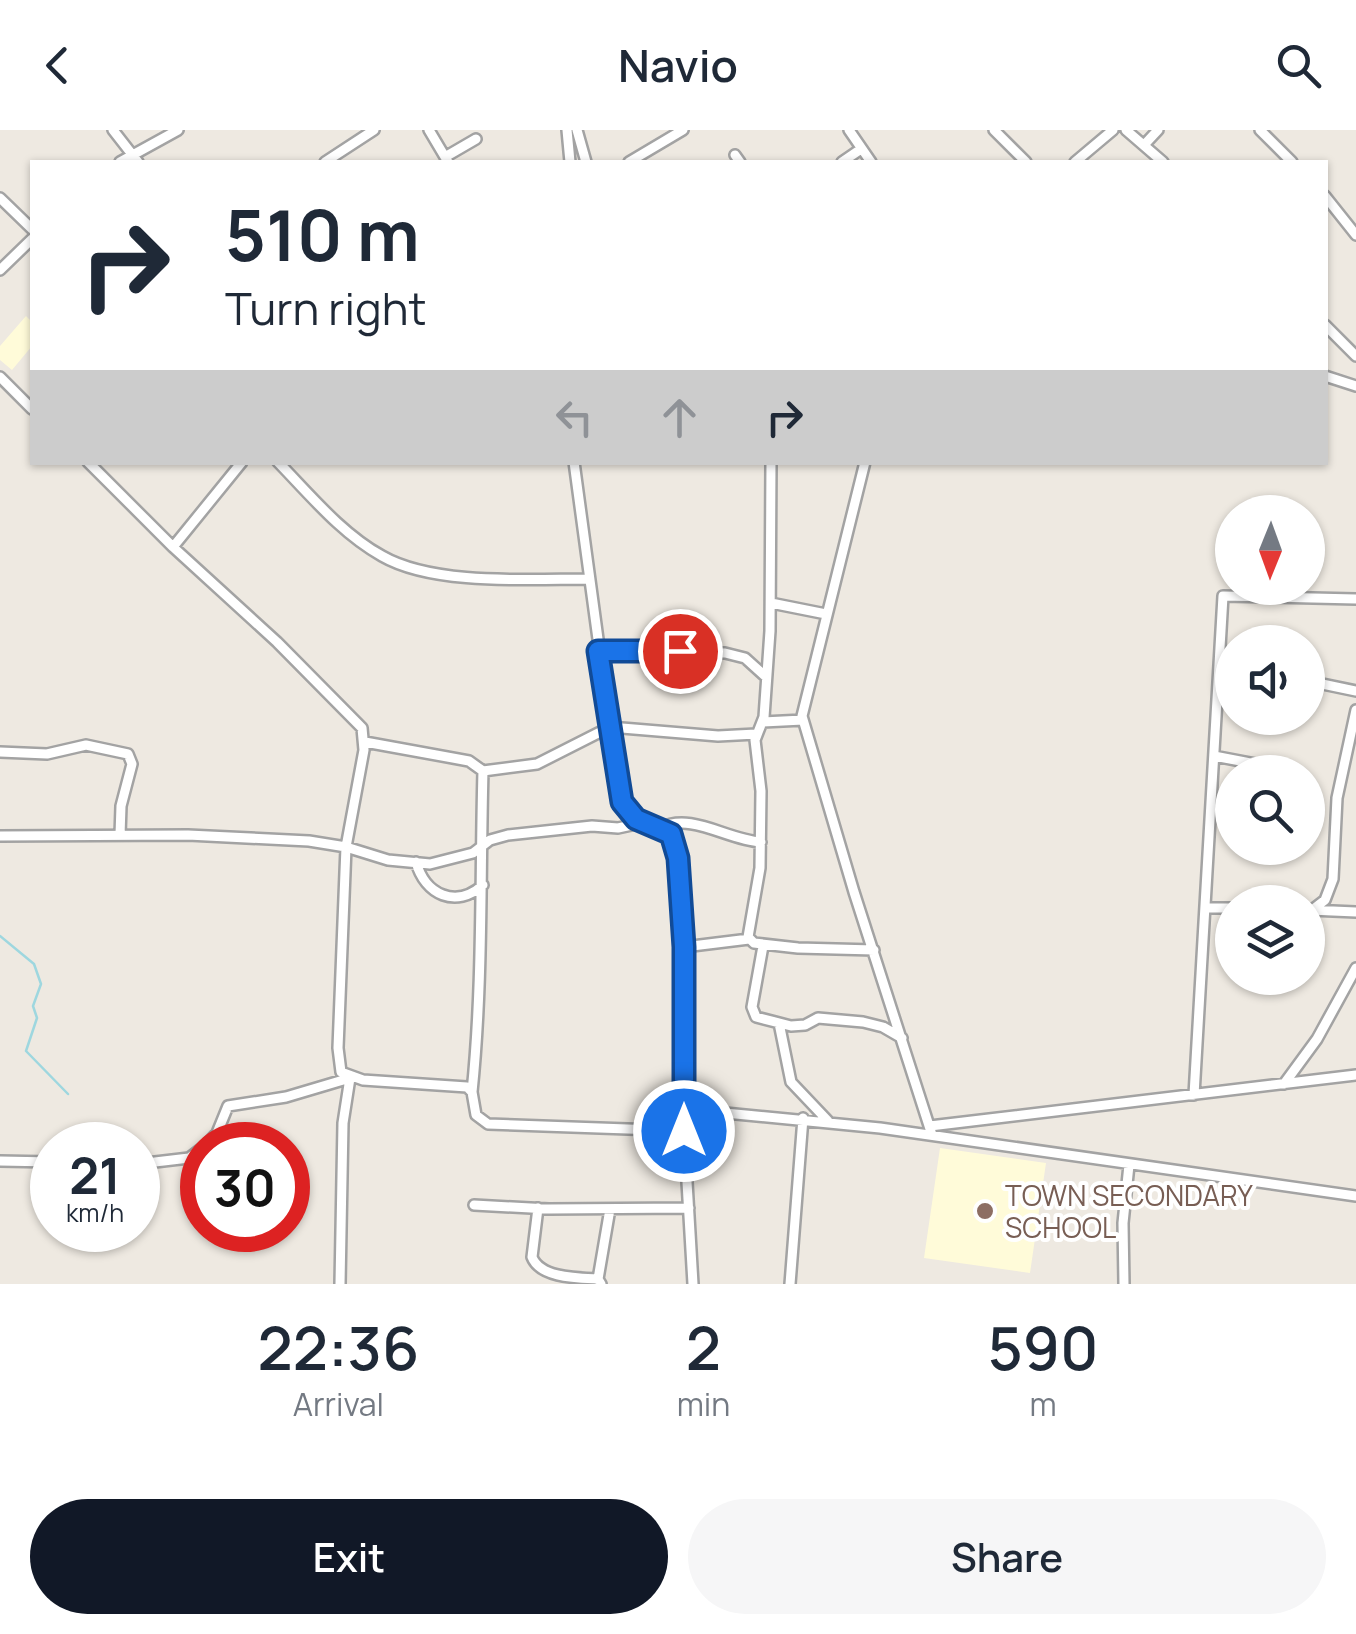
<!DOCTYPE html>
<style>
:root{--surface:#fff;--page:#f6f6f7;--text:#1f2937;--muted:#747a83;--accent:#111827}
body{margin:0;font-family:Manrope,sans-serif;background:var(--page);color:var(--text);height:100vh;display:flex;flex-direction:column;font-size:38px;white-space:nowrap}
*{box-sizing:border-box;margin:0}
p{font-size:32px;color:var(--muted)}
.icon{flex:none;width:55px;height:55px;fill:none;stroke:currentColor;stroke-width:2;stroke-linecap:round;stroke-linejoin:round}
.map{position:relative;height:1154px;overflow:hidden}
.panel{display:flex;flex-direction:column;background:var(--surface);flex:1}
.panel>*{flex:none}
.banner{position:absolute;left:30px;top:30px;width:1298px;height:305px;border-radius:0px;box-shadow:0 2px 8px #0004;background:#fff;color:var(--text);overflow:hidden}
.needle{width:65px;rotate:181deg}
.fabs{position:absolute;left:1215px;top:365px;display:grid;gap:20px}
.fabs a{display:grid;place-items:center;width:110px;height:110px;border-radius:50%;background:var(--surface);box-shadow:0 2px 8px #0004;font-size:50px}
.speed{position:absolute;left:30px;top:992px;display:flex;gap:20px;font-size:50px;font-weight:700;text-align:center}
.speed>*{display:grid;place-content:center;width:130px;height:130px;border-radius:50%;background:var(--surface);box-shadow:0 2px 8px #0004;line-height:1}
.speed small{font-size:25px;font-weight:400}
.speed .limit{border:15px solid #d22;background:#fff;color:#111}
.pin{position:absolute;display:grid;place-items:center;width:85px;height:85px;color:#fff;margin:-42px;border:5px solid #fff;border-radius:50%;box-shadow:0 2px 10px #0007}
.me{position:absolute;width:110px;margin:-55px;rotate:0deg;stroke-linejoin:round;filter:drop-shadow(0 0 8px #0008)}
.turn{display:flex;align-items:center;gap:35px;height:210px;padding:0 30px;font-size:45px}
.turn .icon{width:130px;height:130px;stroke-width:2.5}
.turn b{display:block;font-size:70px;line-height:85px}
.lanes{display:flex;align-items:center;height:95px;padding:0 30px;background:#0003;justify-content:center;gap:50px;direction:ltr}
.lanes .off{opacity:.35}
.eta{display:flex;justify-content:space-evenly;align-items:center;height:170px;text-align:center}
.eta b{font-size:60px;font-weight:600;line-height:70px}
.action{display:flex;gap:20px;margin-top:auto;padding:20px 30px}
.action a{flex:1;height:115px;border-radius:60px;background:var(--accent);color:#fff;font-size:40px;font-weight:600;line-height:115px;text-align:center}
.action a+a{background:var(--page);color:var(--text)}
header{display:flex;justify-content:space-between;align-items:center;height:130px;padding:0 30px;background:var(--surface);font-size:45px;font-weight:600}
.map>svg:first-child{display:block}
.education{fill:#fffbd9}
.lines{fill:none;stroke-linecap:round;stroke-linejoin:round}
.stream{stroke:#9ed7df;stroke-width:2.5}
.minor-casing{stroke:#a3a3a3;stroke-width:14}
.minor{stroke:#fff;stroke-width:9}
.route-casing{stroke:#114b97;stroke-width:25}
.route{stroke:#1a73e8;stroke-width:18}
.education-dot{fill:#8d6e63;stroke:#fff;stroke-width:4}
.labels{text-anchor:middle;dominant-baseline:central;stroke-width:8;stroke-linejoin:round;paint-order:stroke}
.education-label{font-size:28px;fill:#785e54;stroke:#fff;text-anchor:start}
</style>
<header><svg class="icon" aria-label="back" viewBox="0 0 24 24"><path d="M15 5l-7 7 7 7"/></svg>Navio<svg class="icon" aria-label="search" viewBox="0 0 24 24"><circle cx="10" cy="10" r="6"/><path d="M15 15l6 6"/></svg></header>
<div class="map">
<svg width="1356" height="1154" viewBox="0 0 1356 1154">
<rect width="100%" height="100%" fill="#eee9e1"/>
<!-- education -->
<path class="education" d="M26 186 32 192V216L12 240 0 230V216Z
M940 1018 1046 1033 1030 1143 924 1128Z"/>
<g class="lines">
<!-- stream -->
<path class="stream" d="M0 806 34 834 41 854 33 876 37 888 26 921 68 964"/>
<!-- minor casing -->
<g class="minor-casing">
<path id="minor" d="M113 0 138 32
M429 0 448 32
M567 0 570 32
M577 0 586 32
M849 0 871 32
M994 0 1026 32
M1126 0 1163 32
M1260 0 1292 32
M1144 15 1158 0
M735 25 740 32
M445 27 476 9
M120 32 178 0
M325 32 374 0
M629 32 683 0
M842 32 861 19
M1075 32 1113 0
M1325 66 1356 105
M0 68 32 99
M0 140 32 109
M1325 195 1356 226
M1325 246 1356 256
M0 247 32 279
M88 332 173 417 277 512 362 598 364 620 346 717 338 918 341 942 363 950 467 957 472 962 476 985 488 994 684 1001
M278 332C310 365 342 404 382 426 434 456 531 449 589 449
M574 332 619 664 633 687 671 704 678 728 684 817V1001L693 1154
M771 332 770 501 764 587 755 610 761 661 760 738 748 807 754 813 798 818 874 820
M865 332 802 586 854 762 932 1005
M173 417 242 332
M771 473 826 484
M598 521 725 523 745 528 766 547
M1308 551 1356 561
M763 592 803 590
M365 612 469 631 483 641C480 748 483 855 472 962
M0 622 47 624 86 615 128 624 132 634 121 676 120 705
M1214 626 1287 640
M483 641 537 634 610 597 718 606 756 604
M660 698C692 682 727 710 761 712
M0 706 188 705 309 711 346 717 388 730 430 734 473 723 490 710 508 705 592 696 618 698 641 693
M416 732C425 765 456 779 483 755
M1205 778H1232
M1310 780 1356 782
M1312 780 1325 770 1333 749 1337 668 1356 580
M763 816 752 877 756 887 791 896 805 895 818 888 863 892 883 897 902 908
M684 817 749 809
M1274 850 1275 848
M779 893 791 952 828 991
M1284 954 1317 909 1356 838
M1194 965 1223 466 1356 469
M684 979 880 998 1356 1066
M930 996 1356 945
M206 1015 217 1003 228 976 286 967 350 948 343 993 340 1154
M0 1031 52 1032
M138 1034 189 1028 202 1018
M474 1075 549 1079 689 1078
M538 1078 532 1127C540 1148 577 1148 598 1149
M601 1154 598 1149 610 1079
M790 1154 803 988
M1124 1154 1123 1093 1129 1035"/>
</g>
<!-- minor -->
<use href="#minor" class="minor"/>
</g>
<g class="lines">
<!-- route casing -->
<g class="route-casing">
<path id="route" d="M680 521H598L622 672 636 689 671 704 678 728 684 817V1001"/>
</g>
<!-- route -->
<use href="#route" class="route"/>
</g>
<!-- markers -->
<circle class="education-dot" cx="985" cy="1081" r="10"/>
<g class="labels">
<!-- education labels -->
<g class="education-label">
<text x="1005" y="1065">TOWN SECONDARY<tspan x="1005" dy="32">SCHOOL</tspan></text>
</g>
</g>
</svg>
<div class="fabs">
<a><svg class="needle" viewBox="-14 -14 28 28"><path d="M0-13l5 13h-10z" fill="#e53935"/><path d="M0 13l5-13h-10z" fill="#747a83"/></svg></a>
<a><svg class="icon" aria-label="sound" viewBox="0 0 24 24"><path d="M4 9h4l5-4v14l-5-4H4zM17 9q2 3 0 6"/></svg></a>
<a><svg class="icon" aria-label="search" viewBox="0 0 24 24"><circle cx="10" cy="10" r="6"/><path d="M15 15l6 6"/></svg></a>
<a><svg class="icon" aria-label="layers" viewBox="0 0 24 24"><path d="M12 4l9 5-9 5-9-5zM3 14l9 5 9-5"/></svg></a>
</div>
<div class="speed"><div>21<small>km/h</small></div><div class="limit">30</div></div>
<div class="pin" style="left:680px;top:521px;background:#d93025"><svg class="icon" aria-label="arrive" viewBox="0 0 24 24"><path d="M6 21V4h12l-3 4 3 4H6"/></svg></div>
<svg class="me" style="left:684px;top:1001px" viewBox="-20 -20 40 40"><circle r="17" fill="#1a73e8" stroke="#fff" stroke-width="3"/><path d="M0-11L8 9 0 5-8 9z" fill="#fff"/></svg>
<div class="banner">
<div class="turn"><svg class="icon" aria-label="right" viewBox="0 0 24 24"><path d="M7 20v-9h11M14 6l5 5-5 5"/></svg><div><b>510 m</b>Turn right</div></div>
<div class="lanes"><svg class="icon off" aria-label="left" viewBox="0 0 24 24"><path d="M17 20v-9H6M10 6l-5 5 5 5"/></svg><svg class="icon off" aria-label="ahead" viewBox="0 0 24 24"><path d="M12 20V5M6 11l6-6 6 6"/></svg><svg class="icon" aria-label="right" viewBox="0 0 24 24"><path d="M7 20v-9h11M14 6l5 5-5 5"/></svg></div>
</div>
</div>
<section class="panel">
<div class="eta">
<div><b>22:36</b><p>Arrival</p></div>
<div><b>2</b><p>min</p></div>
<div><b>590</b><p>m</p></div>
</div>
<div class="action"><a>Exit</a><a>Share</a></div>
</section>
